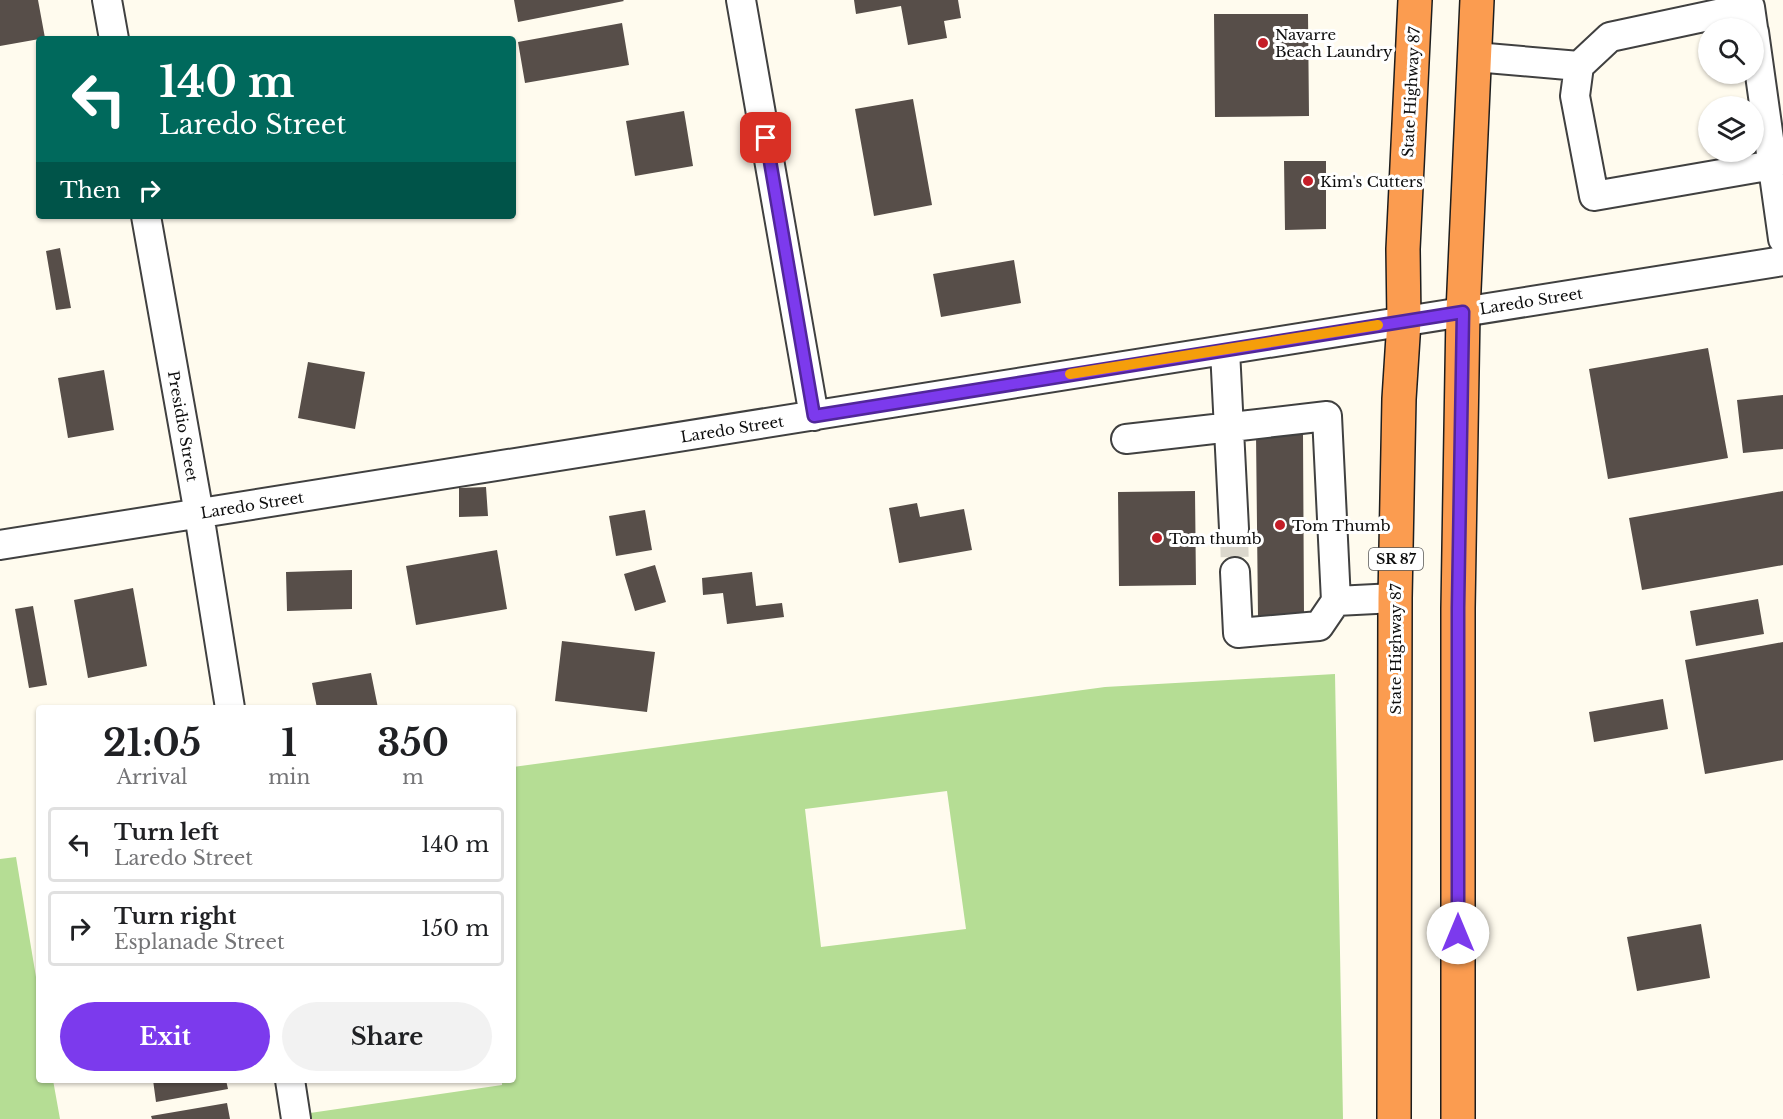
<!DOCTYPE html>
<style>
:root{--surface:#fff;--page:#f2f2f2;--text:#202124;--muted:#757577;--line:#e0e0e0;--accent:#7c3aed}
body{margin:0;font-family:"Libre Baskerville",serif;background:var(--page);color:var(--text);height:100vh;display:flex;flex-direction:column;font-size:22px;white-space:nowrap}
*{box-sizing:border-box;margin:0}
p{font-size:20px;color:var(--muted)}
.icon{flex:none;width:33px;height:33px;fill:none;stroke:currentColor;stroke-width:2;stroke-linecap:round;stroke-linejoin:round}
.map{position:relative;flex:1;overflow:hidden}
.panel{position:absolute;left:36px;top:705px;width:480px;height:378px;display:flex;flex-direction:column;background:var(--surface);border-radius:6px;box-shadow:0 2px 4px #0004}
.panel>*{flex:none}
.banner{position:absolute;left:36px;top:36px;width:480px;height:183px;border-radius:6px;box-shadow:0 2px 4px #0004;background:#00695c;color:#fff;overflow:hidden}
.buttons{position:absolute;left:1698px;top:18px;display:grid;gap:12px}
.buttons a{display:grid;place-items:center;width:66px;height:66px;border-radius:50%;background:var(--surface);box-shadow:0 2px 4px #0004;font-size:30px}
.pin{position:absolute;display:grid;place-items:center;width:51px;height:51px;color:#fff;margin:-26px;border-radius:12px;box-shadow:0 3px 9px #0006}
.me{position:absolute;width:66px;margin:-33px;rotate:0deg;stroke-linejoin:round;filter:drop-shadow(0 0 4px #0008)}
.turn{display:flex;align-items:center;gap:21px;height:126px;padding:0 24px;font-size:27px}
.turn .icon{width:78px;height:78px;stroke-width:2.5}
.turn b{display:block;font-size:42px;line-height:51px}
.then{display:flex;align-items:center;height:57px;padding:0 24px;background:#0003;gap:12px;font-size:22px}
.eta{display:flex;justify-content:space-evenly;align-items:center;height:102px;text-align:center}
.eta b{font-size:36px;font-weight:700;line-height:42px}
.primary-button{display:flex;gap:12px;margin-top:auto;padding:12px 24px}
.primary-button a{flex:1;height:69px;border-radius:36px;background:var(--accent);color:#fff;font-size:24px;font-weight:700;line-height:69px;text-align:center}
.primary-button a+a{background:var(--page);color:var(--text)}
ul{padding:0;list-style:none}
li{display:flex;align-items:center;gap:18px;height:75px;margin:0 12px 9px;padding:0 12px;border:3px solid var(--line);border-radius:6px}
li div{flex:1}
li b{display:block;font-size:22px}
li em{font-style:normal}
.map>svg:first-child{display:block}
.forest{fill:#b5dd94;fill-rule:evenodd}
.building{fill:#574e49}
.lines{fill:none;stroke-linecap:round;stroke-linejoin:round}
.minor-tunnel{stroke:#dbd7cc;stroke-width:28;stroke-dasharray:28 14;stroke-linecap:butt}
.minor-casing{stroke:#404040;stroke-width:32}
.highway-casing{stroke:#1e1e1e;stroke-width:36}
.minor{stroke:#fff;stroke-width:28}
.highway{stroke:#fb9c50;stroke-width:33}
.route-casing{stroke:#51269a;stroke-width:15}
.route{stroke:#7c3aed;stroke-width:10}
.slow{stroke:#f59e0b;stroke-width:10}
.poi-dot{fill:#c41e28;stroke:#fff;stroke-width:2}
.labels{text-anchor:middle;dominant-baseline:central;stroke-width:6;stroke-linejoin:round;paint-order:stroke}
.shield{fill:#fff;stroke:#565656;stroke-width:1.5}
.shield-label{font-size:14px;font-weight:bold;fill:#0d0d0d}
.poi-label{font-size:15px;fill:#0d0d0d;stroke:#fff;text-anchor:start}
.street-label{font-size:15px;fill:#0d0d0d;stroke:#fff}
</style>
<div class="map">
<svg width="1783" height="1119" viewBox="0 0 1783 1119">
<rect width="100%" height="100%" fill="#fffbee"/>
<!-- forest -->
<path class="forest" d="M1335 674 1343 1119H311L310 1113 502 1085V1080H513V767L1105 687ZM947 791 966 929 821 947 805 809Z
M16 857 39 995V1080H53L60 1119H0V859Z"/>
<!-- building -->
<path class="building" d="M0 0H38L45 38 0 46Z
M514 0H623L624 1 518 22Z
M854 0H958L961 18 944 21 947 38 908 45 901 6 856 14Z
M1214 14H1308L1309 116 1215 117Z
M622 23 629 65 525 83 518 42Z
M913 99 932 205 874 216 855 109Z
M684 111 693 166 635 176 626 121Z
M1284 161H1326V229L1285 230Z
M60 248 71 308 56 310 46 251Z
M1014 260 1021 303 941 317 933 274Z
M1708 348 1728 458 1608 479 1589 369Z
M308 362 365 372 355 429 298 418Z
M104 370 114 430 68 438 58 378Z
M1783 395V449L1743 453 1737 400Z
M1256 434H1303L1304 616 1258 617Z
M486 487 488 516 459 517V488Z
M1195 491 1196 585 1119 586 1118 492Z
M1783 491V565L1642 590 1629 518Z
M917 503 920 517 964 509 972 550 899 563 889 508Z
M645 510 652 550 616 556 609 516Z
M497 550 507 609 416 625 406 566Z
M655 565 666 602 635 611 624 574Z
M352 570V609L287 611 286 572Z
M752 572 756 606 782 603 784 617 727 624 723 593 703 595 702 578Z
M133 588 147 666 88 678 74 600Z
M1758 599 1764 634 1696 646 1690 611Z
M33 606 47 685 29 688 15 609Z
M562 641 655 652 647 712 555 701Z
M1783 642V760L1705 774 1685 660Z
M371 673 378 708H317L312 683Z
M1663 699 1668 729 1594 742 1589 712Z
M1701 924 1710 978 1637 991 1627 937Z
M153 1080H226L228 1089 156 1102Z
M227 1103 230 1119H152L151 1116Z"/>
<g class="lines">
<!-- minor-tunnel -->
<path class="minor-tunnel" d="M1234 529 1235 572"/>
<!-- minor casing -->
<g class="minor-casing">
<path id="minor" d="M107 0 114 39
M741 0 814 416
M1753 28 1750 7 1610 37 1579 66 1575 96 1594 196 1773 165
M1754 32 1783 239
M1475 57 1579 66
M146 216 199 514 230 708
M1225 350 1234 529
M1126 439 1327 416 1336 601
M0 545 1783 261
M1235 572 1238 633 1319 626 1336 601 1395 598
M290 1080 296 1119"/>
</g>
<!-- highway casing -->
<g class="highway-casing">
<path id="highway" d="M1394 1119 1395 598 1399 399 1404 321 1403 249 1415 0
M1458 1119V608L1463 312 1477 0"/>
</g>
<!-- minor -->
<use href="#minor" class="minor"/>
<!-- highway -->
<use href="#highway" class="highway"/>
</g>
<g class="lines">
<!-- route casing -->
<g class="route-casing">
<path id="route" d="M766 138 814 416 1463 312 1458 608V933"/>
</g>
<!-- route -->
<use href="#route" class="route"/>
<!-- slow -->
<path class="slow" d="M1070 374 1378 325"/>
</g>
<!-- markers -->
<g class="poi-dot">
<circle cx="1263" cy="43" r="6"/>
<circle cx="1308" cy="181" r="6"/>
<circle cx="1280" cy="525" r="6"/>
<circle cx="1157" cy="538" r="6"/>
</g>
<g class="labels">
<!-- shield labels -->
<rect class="shield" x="1369" y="548" width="54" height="22" rx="4.5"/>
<g class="shield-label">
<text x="1396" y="559">SR 87</text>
</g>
<!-- poi labels -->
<g class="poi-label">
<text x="1275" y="34">Navarre<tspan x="1275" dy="17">Beach Laundry</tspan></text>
<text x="1320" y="181">Kim's Cutters</text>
<text x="1292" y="525">Tom Thumb</text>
<text x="1169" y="538">Tom thumb</text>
</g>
<!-- street labels -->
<g class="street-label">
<text transform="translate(1411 92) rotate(-87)">State Highway 87</text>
<text transform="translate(1531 301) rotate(-9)">Laredo Street</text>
<text transform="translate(183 426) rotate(80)">Presidio Street</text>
<text transform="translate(732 429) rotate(-9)">Laredo Street</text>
<text transform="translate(252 505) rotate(-9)">Laredo Street</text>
<text transform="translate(1395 649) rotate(-90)">State Highway 87</text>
</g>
</g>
</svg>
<div class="buttons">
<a><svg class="icon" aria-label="search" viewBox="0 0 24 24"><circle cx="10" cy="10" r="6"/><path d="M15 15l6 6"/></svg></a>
<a><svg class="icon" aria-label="layers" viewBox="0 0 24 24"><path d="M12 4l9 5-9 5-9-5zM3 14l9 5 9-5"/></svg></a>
</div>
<div class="pin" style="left:766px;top:138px;background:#d93025"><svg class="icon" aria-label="arrive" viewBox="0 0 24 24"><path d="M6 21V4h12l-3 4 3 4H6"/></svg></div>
<svg class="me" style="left:1458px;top:933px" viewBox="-20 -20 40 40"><circle r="19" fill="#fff"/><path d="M0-13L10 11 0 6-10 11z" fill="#7c3aed"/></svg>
<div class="banner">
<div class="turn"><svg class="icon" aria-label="left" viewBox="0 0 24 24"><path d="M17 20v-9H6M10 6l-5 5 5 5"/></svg><div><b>140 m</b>Laredo Street</div></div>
<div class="then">Then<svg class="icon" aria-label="right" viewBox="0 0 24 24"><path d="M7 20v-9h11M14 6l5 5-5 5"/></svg></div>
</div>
<section class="panel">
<div class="eta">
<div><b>21:05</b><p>Arrival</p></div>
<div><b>1</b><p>min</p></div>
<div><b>350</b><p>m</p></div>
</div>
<ul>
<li><svg class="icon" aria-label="left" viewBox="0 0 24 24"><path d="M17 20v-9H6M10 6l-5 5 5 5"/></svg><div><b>Turn left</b><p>Laredo Street</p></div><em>140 m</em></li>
<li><svg class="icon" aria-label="right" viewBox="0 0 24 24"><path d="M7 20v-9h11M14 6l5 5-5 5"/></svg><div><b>Turn right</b><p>Esplanade Street</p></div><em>150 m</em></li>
</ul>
<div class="primary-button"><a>Exit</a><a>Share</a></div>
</section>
</div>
